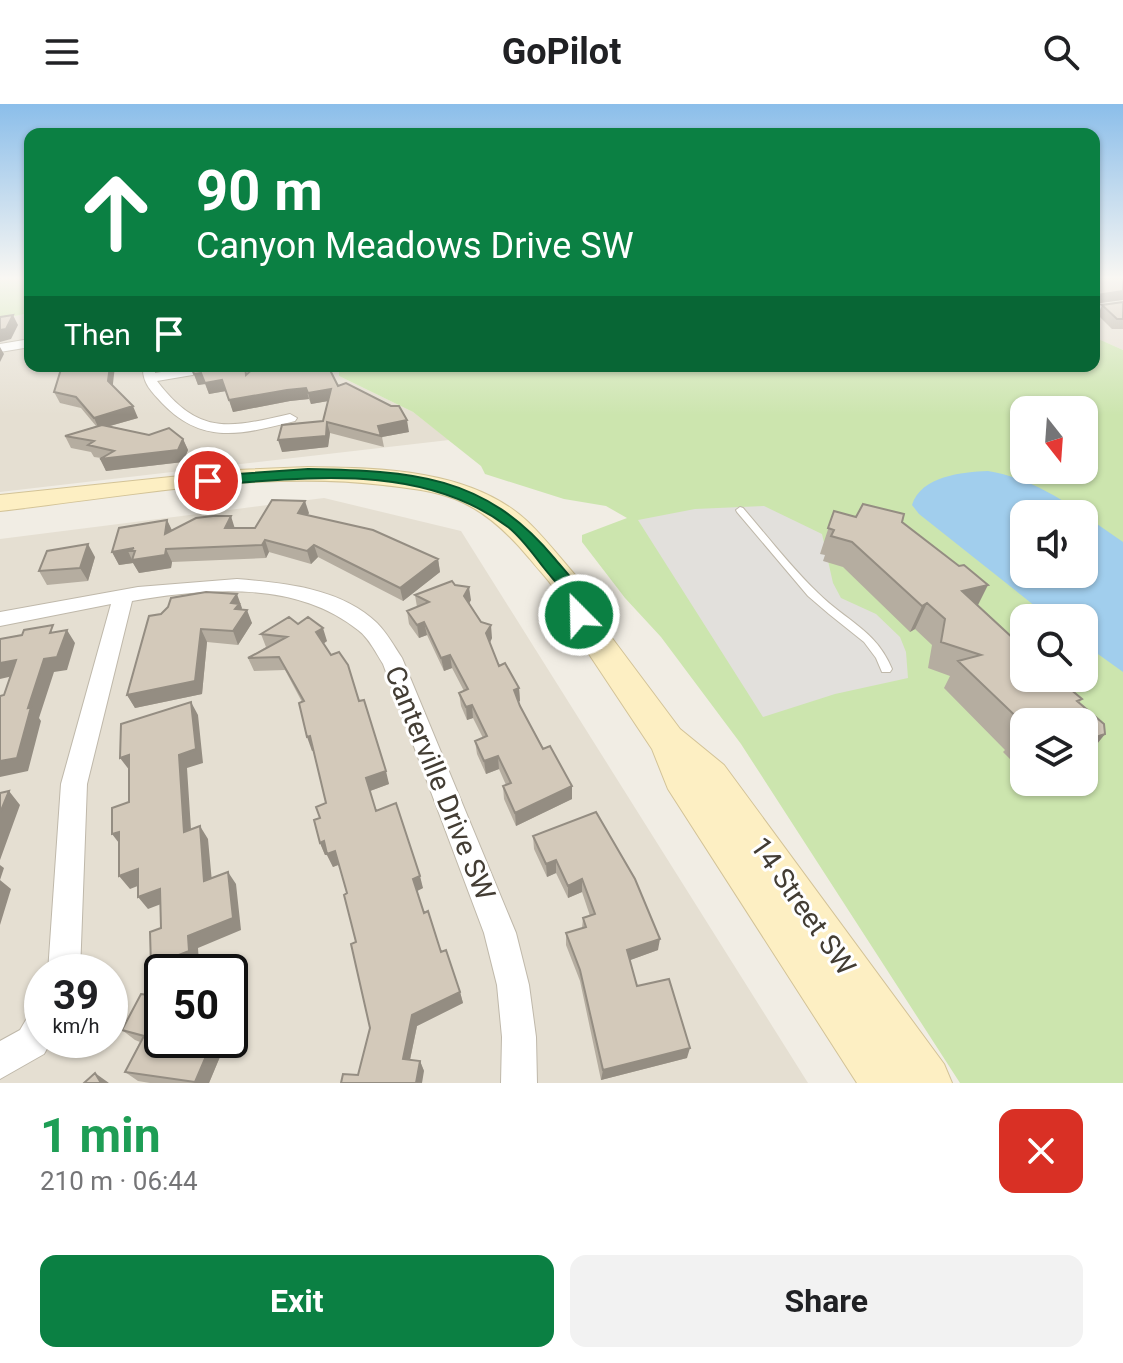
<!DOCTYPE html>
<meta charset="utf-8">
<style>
:root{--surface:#fff;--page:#f2f2f2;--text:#202124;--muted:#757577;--accent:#0b8043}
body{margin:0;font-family:Roboto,sans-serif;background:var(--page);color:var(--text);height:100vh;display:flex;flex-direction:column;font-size:30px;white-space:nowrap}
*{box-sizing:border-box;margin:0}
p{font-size:26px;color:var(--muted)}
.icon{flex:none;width:44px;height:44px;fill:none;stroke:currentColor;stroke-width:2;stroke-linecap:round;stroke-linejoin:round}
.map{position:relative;height:979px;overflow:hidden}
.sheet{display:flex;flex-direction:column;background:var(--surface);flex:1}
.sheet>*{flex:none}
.guide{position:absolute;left:24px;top:24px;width:1076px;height:244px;border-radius:16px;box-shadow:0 2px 6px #0004;background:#0b8043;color:#fff;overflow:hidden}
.needle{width:52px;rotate:163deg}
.tools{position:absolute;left:1010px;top:292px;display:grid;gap:16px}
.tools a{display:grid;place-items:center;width:88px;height:88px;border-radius:16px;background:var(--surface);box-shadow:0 2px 6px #0004;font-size:40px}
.speed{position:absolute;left:24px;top:850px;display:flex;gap:16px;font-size:40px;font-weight:700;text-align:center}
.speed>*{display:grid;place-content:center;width:104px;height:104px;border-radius:50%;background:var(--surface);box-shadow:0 2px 6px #0004;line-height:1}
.speed small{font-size:20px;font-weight:400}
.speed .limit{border:4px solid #111;border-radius:12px;background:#fff;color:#111}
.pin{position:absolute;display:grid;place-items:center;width:68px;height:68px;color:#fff;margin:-34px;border:4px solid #fff;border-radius:50%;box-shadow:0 2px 8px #0007}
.me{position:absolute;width:88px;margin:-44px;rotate:337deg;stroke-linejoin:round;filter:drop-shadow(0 0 6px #0008)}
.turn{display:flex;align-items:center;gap:28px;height:168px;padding:0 40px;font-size:36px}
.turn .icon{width:104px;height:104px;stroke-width:2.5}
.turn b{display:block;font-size:56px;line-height:68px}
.then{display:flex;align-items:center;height:76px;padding:0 40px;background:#0003;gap:16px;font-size:30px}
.round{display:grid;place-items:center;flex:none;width:84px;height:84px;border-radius:16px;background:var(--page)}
.head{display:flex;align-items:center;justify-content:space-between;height:136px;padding:0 40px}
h1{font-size:48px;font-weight:700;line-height:60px;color:#1e9e55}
.button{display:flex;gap:16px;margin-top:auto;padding:16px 40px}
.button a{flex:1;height:92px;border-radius:16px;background:var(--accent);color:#fff;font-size:32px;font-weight:700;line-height:92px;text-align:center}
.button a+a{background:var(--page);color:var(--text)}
header{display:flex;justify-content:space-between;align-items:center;height:104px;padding:0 40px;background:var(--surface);font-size:36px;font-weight:700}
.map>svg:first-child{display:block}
.residential{fill:#e5dfd2;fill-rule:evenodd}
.green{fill:#cce5ae;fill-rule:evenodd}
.parking{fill:#e2e0dc}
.water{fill:#a1ceed}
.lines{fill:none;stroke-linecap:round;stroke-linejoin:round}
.service-casing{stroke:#bfb8aa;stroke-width:2}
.minor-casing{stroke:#bfb8aa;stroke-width:2}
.secondary-casing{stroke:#d3c397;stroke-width:2}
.service{fill:#fff;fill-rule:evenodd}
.minor{fill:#fff;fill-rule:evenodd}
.secondary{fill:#fdefc3;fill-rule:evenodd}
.wall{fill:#b5ada0}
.shaded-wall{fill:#948d82;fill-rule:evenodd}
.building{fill:#d3c9ba;stroke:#948d82;stroke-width:2}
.route{fill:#0b8043;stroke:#07532c;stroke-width:2}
.labels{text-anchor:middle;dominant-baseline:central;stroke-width:6;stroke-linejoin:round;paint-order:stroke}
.near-street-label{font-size:28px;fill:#433d34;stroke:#fff}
</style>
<header><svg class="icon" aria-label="menu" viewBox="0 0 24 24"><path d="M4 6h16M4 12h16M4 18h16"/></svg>GoPilot<svg class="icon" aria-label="search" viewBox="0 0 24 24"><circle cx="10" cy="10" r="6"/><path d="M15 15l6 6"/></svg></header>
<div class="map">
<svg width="1123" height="979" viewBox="0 0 1123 979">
<rect width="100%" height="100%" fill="#f1ede4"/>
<!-- residential -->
<path class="residential" d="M1094 174H1123V246L1094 233Z
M30 209V262H339V272L413 308 449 336 0 388V215Z
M324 394 461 427 808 979H0V435ZM42 868H110V936H42ZM162 868H230V936H162Z"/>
<!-- green -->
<path class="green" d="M0 174H30V209L0 215Z
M1094 233 1123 246V979H960L741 640 661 533 625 494 582 438V431L627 414 606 402 564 395 485 370 481 362 413 308 339 272V262H1094ZM1024 306H1084V366H1024ZM1024 410H1084V470H1024ZM1024 514H1084V574H1024ZM1024 618H1084V678H1024Z"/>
<!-- parking -->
<path class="parking" d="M764 402 822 430 833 479 841 494 876 510 900 533 906 548 908 574 835 590 763 613 638 416 695 405Z"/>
<!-- water -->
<path class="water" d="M988 367C1024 373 1052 389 1083 410H1024V470H1084V411L1123 438V568L1084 540V514H1050L919 410 912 401C921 372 962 368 988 367Z"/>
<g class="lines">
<!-- service casing -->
<g class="service-casing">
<path id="service" d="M740 403 743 404C768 433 791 463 818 489 846 517 876 526 892 565L890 568H882L876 554 864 538 829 510 808 492 737 408 736 406Z"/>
</g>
<!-- minor casing -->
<g class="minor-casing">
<path id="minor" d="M1123 199V205L1094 208V202Z
M30 235V243L0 248V240Z
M143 262H155V269L199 262H228L222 266 157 277C199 332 229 324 290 310L297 314 295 317C243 330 203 342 162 299 151 287 142 279 143 262Z
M237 475C284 479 341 484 377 519 387 529 394 542 402 554L516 829 529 881 536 933 537 979H501L502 933 497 881 484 829 383 560C376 549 369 534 358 526 296 476 206 484 132 497L87 680 80 868H48L61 680 111 500 0 522V508L138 483Z
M42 904V936H52L44 950 0 975V937L20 926 30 909Z"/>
</g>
<!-- secondary casing -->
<g class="secondary-casing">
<path id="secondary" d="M308 363C379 364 471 365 527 417 549 438 568 464 589 487L593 494 594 510 680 625 724 661 944 960 952 979H857L668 685 652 645 563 511C563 488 544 473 530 455 510 431 486 407 455 395 432 386 408 384 383 381 259 366 124 393 0 407V391L237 366Z"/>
</g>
<!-- service -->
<use href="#service" class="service"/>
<!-- minor -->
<use href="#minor" class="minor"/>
<!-- secondary -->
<use href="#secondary" class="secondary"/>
</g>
<!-- wall -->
<path class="wall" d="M1123 198V225H1112L1098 211 1102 201Z
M191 263 338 282 409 328 382 333 384 343 330 329 328 343 282 348 323 317 328 297 311 300 309 295 290 297 233 308 226 287 209 290 205 280 198 281Z
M113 283 138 314 110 322 149 331 183 335 188 346 183 358 106 367 101 354 94 353 91 348 71 344 65 332 96 322 81 304 60 299 54 288Z
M834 407 856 413 902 418 978 502 1024 574 1082 595 1079 599 1105 630 1084 656V618H1024V669L1003 648 1005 646 944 584 950 572 928 564 932 541 915 525 910 528 843 463 823 457 825 451 820 450Z
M309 409 307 411 438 455 440 468 403 497 318 453 311 460 269 448 266 454 172 458 171 464 139 469 133 459 119 461 112 448 167 416 172 426 255 424Z
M95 453 88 477 47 481 39 467Z
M415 491 471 496 469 499 492 534 490 539 499 562 519 584 520 597 518 598 520 602 572 695 516 722 504 695 503 682 506 681 499 665 486 670 477 650 475 637 483 634 473 614 467 616 461 602 459 589 464 587 452 564 444 567 427 531 419 534 409 520 407 507 417 503Z
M242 504 241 505 252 519 238 541 207 538 202 590 135 604 127 591 149 512Z
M298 520 327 537 323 540 359 597 389 680 370 687 376 707 423 784 417 787 424 809 460 888 463 899 417 922 410 956 420 957 424 967 358 971 370 924 347 789 339 760 333 763 327 751H325L320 739V714L326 699 313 646 312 647 302 598 285 566 254 567 248 554 266 543 261 530Z
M596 708 658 846 630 856 637 882 687 954 601 976 580 877 566 841V829L582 824 583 814 590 812 582 788 568 794 556 769 547 773 534 745 533 732Z
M122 926 227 936 209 979H150L138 977 125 968 140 938 135 936Z"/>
<!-- shaded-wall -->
<path class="shaded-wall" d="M1123 187V196L1094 200 1096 191Z
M13 211 18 221 11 235 0 238V226Z
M0 243 4 250 0 258Z
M110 262H115L112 288 108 277Z
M201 269 205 280 198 281 194 270Z
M222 276 226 287 209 290 205 279Z
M306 284 309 295 290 297 233 308 229 296 287 286Z
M331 285 334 296 311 300 308 289Z
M133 302 138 314 99 325 94 314Z
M407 316 409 328 382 333 378 322Z
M327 318 330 329 328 343 282 348 278 336Z
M183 335 188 346 183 358 106 367 100 355Z
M305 397 309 409 302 422 298 409Z
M231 412 235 425 225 424Z
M167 416 173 429 165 430Z
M265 436 269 448 266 454 262 441Z
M88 440 95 453 88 477 80 464Z
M314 441 318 453 311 460 307 447Z
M134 444 166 445 172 458 171 464 139 469 133 459 119 461 112 448ZM128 447H135L132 456Z
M438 455 440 468 403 497 400 484Z
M988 481 975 507 962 487Z
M469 483 471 496 466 505 464 492Z
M237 490 242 504 241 506H247L252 519 238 541 233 527 231 499Z
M927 499 915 525 910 528 922 502Z
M424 518 427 531 419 534 417 521Z
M491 521 492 534 488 542 486 529Z
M323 524 327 537 320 542 316 528Z
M201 525 207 538 202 590 135 604 127 591Z
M67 526 75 539 67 566 54 568 39 614 41 617 28 667 0 673V657L28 604 44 555Z
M450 551 452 564 444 567 441 554Z
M16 556 26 569 0 575V559Z
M519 584 520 597 515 599 514 586Z
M191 598 198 611 203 659 187 664 192 741 184 728 179 651Z
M472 601 473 614 467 616 466 603Z
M1105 630 1084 656V637Z
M310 632 315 646 312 647 307 633Z
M129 651 130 667 120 654Z
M498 652 499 665 486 670 484 657Z
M386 667 389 680 370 687 366 674Z
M572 682V695L516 722 515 709Z
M9 687 20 701 0 756V709Z
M200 722 208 735 213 789 204 777Z
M119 728 122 743 112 730Z
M324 737 335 747 341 760 333 763 327 751H325L320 739Z
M556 756V769L547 773 546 760Z
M0 761 4 764 0 776 11 785 0 821Z
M138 765 148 778 130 785 119 772Z
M228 768 236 780 241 826 198 844 199 859 176 868H162V873L151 862 188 832Z
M420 772 423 784 417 787 413 775Z
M582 775V788L568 794V782Z
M160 785 169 797 148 805 138 793Z
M660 835 658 846 625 858 627 846Z
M233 881 242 892 234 909 237 913 230 930V888Z
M460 888 463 899 417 922 408 965 403 955 412 911Z
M213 936H227L209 979H196L195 978Z
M690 944 687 954 601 976 603 966Z
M420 957 424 967 422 979H416Z
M95 969 109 979H101Z"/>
<!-- building -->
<path class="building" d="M1094 174H1123V187L1096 191V199L1099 201 1094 210Z
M1123 198V215H1117L1102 201Z
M13 211 6 225 0 226V213Z
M62 262H110L108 277 133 302 94 314 76 293 54 288Z
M197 262H245L246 271 256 262H328L338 282 346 279 391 302H399L407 316 378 322 381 332 327 318 326 332 278 336 282 321 323 317 331 285 308 289 306 284 287 286 229 296 222 276 205 279 201 269 194 270 191 263Z
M102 321 149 331 169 324 183 335 178 346 100 355 114 347 88 341 94 337 65 332Z
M272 396 305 397 298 409 373 426 438 455 400 484 314 441 307 447 265 436 262 441 166 445 165 451 132 456 135 447H128L134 444 112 448 119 424 167 416 165 430 196 414 213 412H231L225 424H255Z
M863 400 904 410 902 418 959 462 964 461 988 481 962 487 1015 536 1024 538V574H1057L1082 595 1077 597 1104 620 1105 630 1084 637V618H1024V620L958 557 981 551 941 538 945 515 927 499 922 502 852 438 831 432 834 426 828 424 834 407 856 413Z
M88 440 80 464 39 467 47 447Z
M452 477 455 481 469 483 464 492 481 518 491 521 486 529 499 562 505 559 519 584 514 586 520 602 543 645 550 642 572 682 515 709 503 682 511 679 498 652 484 657 475 637 487 632 472 601 466 603 459 589 468 585 450 551 441 554 424 518 417 521 407 507 429 498 415 491Z
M206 488 237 490 231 499 239 500 235 505 247 506 233 527 201 525 195 577 127 591 149 512 161 510 168 503 171 494Z
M289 513 298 520 308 513 323 524 316 528 331 551 339 548 348 561 359 597 364 596 386 667 366 674 376 707 396 699 420 772 413 775 424 809 428 807 441 848 446 846 460 888 412 911 403 955 420 957 416 979H341L343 970 358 971 370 924 351 840 356 838 344 791 347 789 335 747 327 750 324 737 320 739 314 716 320 714 316 703 326 699 310 632 307 633 299 599 304 597 279 553 248 554 287 533 261 530Z
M53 521 50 529 67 526 57 553 44 555 28 604 31 603 17 654 0 657V592L4 591 16 556 0 559V535L22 531 24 526Z
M191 598 196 645 179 651 184 728 200 722 204 777 228 768 233 814 188 832 189 847 151 862 150 828 161 824 160 785 138 793V765L119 772V728L112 730V704L129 698V651L120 654 121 620Z
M9 687 0 709V689Z
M596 708 635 775 660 835 627 846 637 882 669 875 690 944 603 966 580 866 566 829 586 823 583 814 595 810 582 775 568 782 556 756 546 760 533 732Z
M141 890 162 893V936H213L195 978 125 968 144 932 122 926Z
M95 969 101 979H84Z"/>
<!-- sky -->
<linearGradient id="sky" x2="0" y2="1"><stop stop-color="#8bbeea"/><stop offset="0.56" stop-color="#f9f7f3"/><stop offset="1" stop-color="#f9f7f3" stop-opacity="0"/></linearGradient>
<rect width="1123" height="311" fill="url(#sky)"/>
<!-- route -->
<path class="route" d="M308 365C411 367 485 370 555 455 570 473 586 487 588 511L586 516H572C568 508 571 500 567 493 561 483 551 473 544 464 533 450 522 434 508 423 422 358 309 374 208 381L201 377 208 372Z"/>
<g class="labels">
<!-- near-street labels -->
<g class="near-street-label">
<text transform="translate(440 679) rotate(68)">Canterville Drive SW</text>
<text transform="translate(803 802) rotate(55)">14 Street SW</text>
</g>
</g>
</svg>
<div class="tools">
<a><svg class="needle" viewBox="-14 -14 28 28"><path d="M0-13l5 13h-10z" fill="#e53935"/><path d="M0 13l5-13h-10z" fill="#757577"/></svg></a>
<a><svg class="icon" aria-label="sound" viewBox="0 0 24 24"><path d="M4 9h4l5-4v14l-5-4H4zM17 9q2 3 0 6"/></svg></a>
<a><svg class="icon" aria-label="search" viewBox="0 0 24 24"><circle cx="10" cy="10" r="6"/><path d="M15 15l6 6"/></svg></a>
<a><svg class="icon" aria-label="layers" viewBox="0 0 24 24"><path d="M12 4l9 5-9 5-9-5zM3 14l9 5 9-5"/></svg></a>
</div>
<div class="speed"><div>39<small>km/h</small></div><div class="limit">50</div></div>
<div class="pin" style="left:208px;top:377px;background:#d93025"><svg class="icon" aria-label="arrive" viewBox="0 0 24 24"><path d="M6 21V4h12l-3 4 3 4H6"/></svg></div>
<svg class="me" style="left:579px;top:511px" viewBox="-20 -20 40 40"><circle r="17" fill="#0b8043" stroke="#fff" stroke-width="3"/><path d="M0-11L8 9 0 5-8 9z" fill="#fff"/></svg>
<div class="guide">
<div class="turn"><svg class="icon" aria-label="ahead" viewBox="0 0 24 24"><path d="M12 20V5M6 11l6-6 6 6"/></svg><div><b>90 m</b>Canyon Meadows Drive SW</div></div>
<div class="then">Then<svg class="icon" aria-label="arrive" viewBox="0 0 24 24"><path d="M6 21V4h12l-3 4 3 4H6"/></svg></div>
</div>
</div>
<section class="sheet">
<div class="head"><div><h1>1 min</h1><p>210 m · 06:44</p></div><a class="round" style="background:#d93025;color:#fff"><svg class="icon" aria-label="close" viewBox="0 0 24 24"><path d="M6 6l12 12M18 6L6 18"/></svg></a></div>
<div class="button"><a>Exit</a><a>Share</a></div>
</section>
